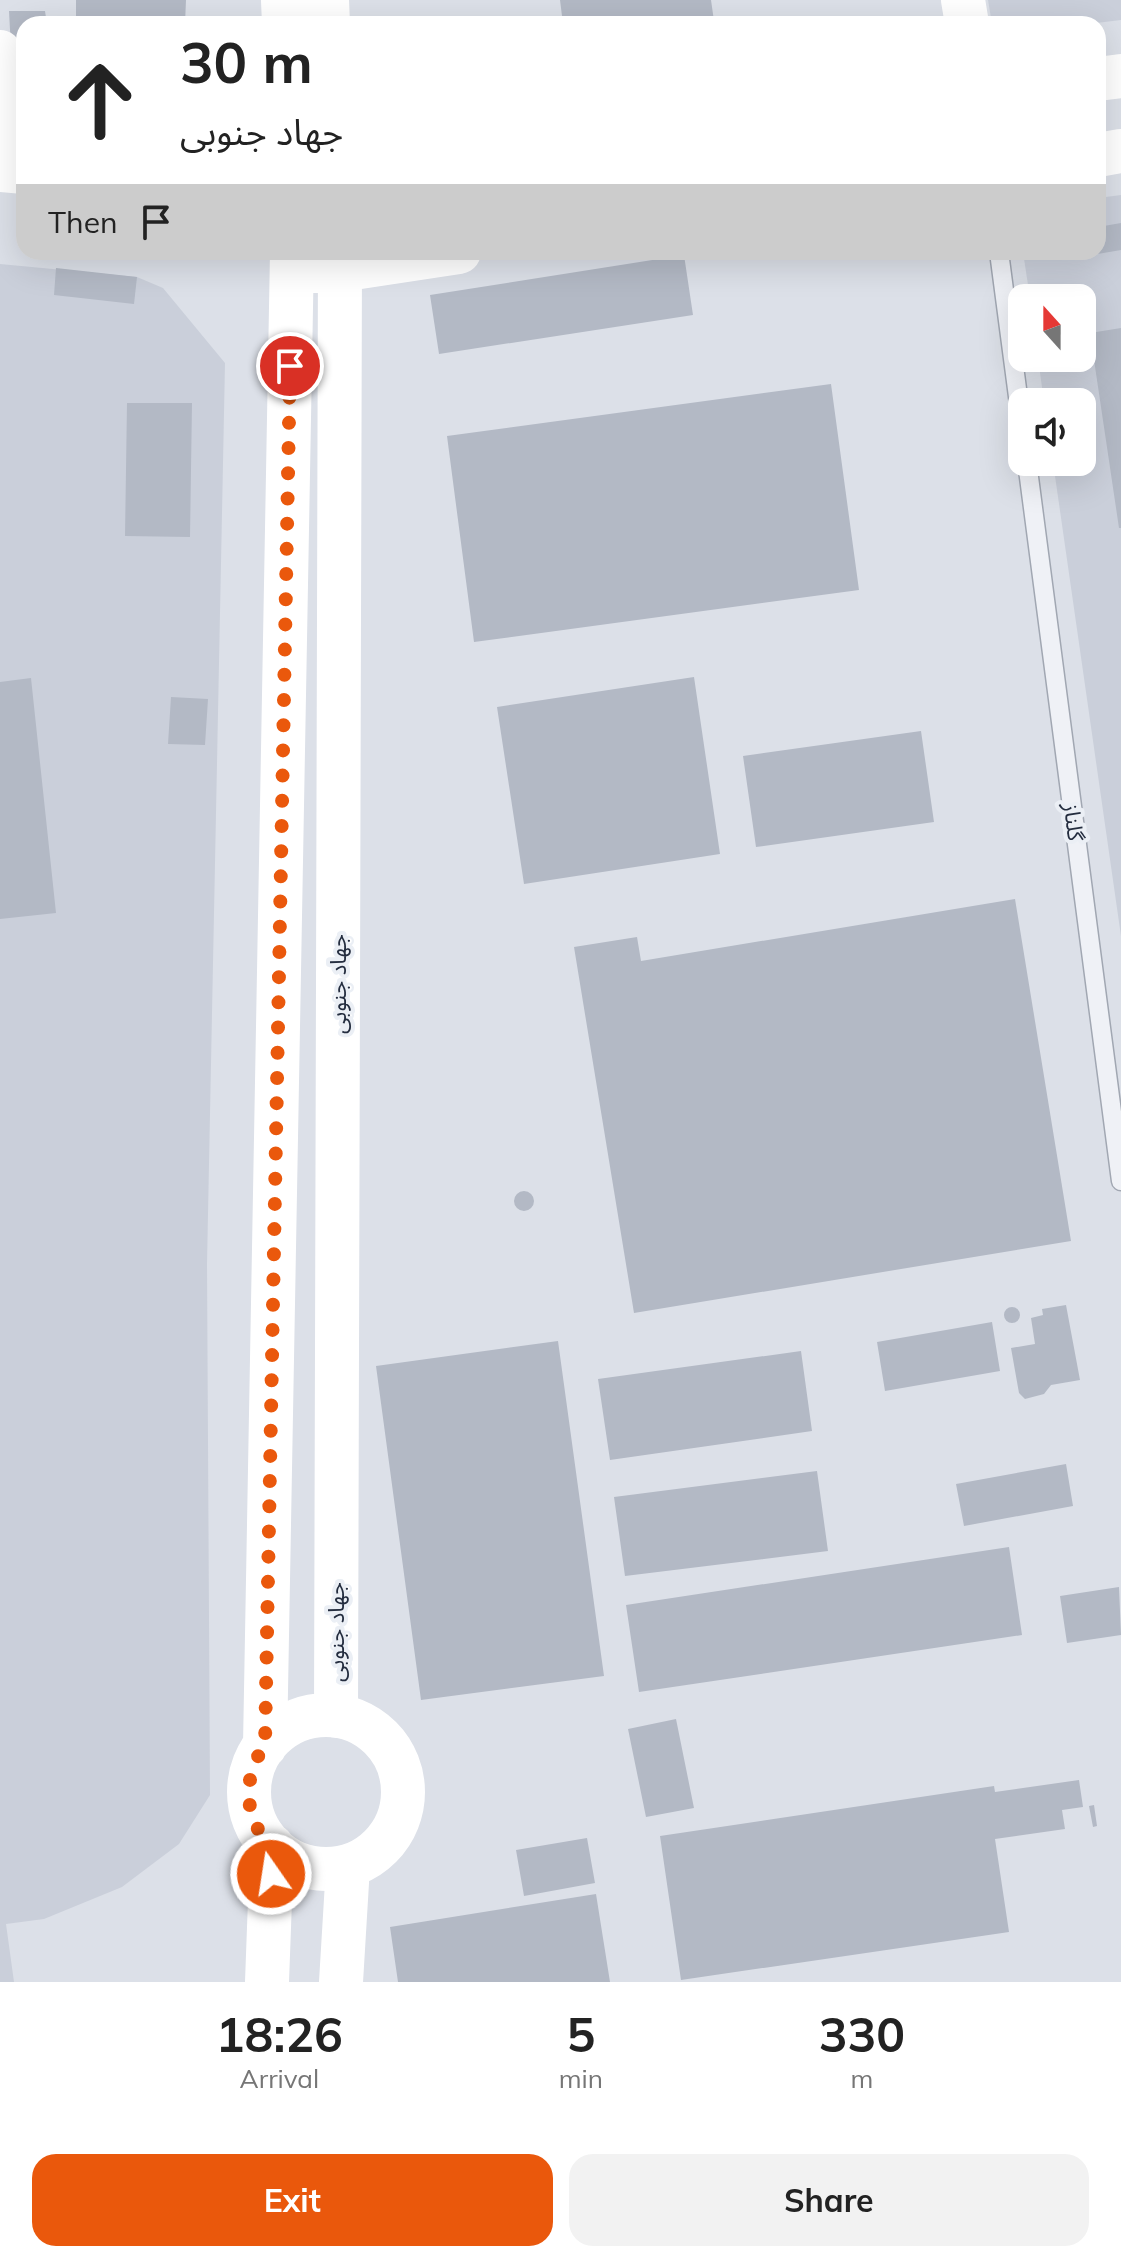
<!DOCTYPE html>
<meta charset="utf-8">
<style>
:root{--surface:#fff;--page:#f2f2f2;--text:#222;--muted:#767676;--accent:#ea580c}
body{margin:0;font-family:Mulish,"Noto Sans Arabic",sans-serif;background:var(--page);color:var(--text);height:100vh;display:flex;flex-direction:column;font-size:30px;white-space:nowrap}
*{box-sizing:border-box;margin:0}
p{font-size:26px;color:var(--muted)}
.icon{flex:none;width:44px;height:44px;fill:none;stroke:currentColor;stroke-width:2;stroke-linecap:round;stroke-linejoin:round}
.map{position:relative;height:1982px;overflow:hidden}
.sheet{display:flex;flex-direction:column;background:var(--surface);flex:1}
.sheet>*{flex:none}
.guide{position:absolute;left:16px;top:16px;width:1090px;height:244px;border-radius:24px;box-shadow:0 8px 32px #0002;background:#fff;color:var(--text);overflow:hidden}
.needle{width:52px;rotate:339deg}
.controls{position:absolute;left:1008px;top:284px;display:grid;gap:16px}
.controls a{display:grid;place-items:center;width:88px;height:88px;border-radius:16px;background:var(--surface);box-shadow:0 8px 32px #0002;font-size:40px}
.pin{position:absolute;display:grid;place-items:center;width:68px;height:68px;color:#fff;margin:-34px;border:4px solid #fff;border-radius:50%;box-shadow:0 2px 8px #0007}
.me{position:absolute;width:88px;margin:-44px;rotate:347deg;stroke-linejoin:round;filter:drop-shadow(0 0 6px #0008)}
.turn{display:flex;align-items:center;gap:28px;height:168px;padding:0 32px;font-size:36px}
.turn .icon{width:104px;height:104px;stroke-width:2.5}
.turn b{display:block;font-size:56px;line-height:68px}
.then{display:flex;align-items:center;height:76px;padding:0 32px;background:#0003;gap:16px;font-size:30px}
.eta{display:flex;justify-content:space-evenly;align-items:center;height:136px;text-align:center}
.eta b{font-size:48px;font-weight:700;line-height:56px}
.button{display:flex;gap:16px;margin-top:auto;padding:16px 32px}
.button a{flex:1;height:92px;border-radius:24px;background:var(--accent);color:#fff;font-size:32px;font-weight:700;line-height:92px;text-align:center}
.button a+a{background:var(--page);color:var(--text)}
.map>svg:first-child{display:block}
.built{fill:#cacfda}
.building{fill:#b3b9c5}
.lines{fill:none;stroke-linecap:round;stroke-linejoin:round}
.lane-casing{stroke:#a1a7b2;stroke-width:21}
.lane{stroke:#eff1f6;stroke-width:18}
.secondary{stroke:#fff;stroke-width:44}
.route{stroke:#ea580c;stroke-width:14;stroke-dasharray:0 25.2}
.labels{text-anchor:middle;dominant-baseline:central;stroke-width:8;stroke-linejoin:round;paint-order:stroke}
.street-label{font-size:22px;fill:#242d3f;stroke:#ebeff5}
</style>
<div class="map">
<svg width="1121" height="1982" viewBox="0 0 1121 1982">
<rect width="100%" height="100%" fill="#dce0e8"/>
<!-- built -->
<path class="built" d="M988 0H1121V20L1088 24H992Z
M1121 195V936L1053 462H1082V402H1044L1038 358H1082V298H1030L1023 252H1098V198Z
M0 264 137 277 163 288 225 363 207 1264 210 1795 179 1844 122 1887 44 1919 6 1924 14 1982H0Z"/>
<!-- building -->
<path class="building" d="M76 0H186L185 24H76Z
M560 0H711L714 21 683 24H563Z
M9 11H45L47 24H24V68L12 67Z
M1121 223V250L1080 257 1079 252H1098V227Z
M684 255 693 315 439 354 430 295Z
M56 268 137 277 134 304 54 295Z
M1121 328V528H1119L1090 333Z
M831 384 859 590 474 642 447 436Z
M127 403H192L190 537 125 536Z
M694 677 720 854 524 884 497 707Z
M31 678 56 913 0 919V682Z
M171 697 208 699 205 745 168 744Z
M921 731 934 822 756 847 743 756Z
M1015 899 1071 1241 634 1313 574 947 637 937 641 961Z
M514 1201a10 10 0 1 1 20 0a10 10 0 1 1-20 0Z
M1066 1305 1080 1380 1051 1385 1044 1394 1025 1399 1019 1393 1011 1348 1035 1344 1031 1318 1043 1315 1042 1309Z
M1004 1315a8 8 0 1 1 16 0a8 8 0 1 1-16 0Z
M992 1322 1000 1371 885 1391 877 1342Z
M558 1341 604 1676 421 1700 376 1366Z
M801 1351 812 1431 610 1460 598 1379Z
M1066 1464 1073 1506 964 1526 956 1484Z
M817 1471 828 1551 625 1576 614 1497Z
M1009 1547 1022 1635 639 1692 626 1605Z
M1119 1587 1121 1635 1067 1643 1060 1596Z
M676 1719 694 1808 646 1817 628 1729Z
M1079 1780 1083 1807 1062 1810 1065 1829 995 1839 1009 1932 681 1980 660 1836 994 1786 995 1792Z
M1094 1805 1097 1826 1093 1827 1089 1806Z
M587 1838 595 1883 524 1896 516 1850Z
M596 1894 610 1982H398L390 1927Z"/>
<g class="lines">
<!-- lane casing -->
<g class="lane-casing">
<path id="lane" d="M999 252 1022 427
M1027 462 1121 1181"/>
</g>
<!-- lane -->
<use href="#lane" class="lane"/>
<!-- secondary -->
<path class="secondary" d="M283 0 284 24
M327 0 328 24
M963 0 967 24
M0 52 7 140 24 141
M1098 79 1121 76
M1098 155 1121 151
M0 170 24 172
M310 271 340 270 459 252
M249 1792a77 77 0 1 1 154 0a77 77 0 1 1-154 0Z
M336 1716 340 252
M265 1746 292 252
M267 1982 272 1846
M341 1982 348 1866"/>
</g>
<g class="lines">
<!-- route -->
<path class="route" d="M271 1874 272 1846C243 1822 242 1774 265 1746L290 366"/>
</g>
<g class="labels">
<!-- street labels -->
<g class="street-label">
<text transform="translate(1074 822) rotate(83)">گلناز</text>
<text transform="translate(338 984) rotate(-90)">جهاد جنوبی</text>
<text transform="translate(336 1632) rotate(-90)">جهاد جنوبی</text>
</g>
</g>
</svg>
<div class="controls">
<a><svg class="needle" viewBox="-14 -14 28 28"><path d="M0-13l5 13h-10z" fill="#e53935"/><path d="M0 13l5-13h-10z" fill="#767676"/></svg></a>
<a><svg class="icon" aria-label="sound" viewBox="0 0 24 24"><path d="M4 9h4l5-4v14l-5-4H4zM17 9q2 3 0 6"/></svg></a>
</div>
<div class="pin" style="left:290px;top:366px;background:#d93025"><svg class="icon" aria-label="arrive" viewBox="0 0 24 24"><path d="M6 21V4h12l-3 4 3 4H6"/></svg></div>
<svg class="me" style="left:271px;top:1874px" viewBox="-20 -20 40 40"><circle r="17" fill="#ea580c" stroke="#fff" stroke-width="3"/><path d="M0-11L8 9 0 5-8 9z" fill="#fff"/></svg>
<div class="guide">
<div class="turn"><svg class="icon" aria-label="ahead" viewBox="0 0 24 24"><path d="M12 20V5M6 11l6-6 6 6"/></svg><div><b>30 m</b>جهاد جنوبی</div></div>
<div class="then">Then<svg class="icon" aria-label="arrive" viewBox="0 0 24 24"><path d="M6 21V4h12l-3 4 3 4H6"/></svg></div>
</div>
</div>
<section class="sheet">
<div class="eta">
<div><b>18:26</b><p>Arrival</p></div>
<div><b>5</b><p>min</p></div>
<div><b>330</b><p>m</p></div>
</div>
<div class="button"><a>Exit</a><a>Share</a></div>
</section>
